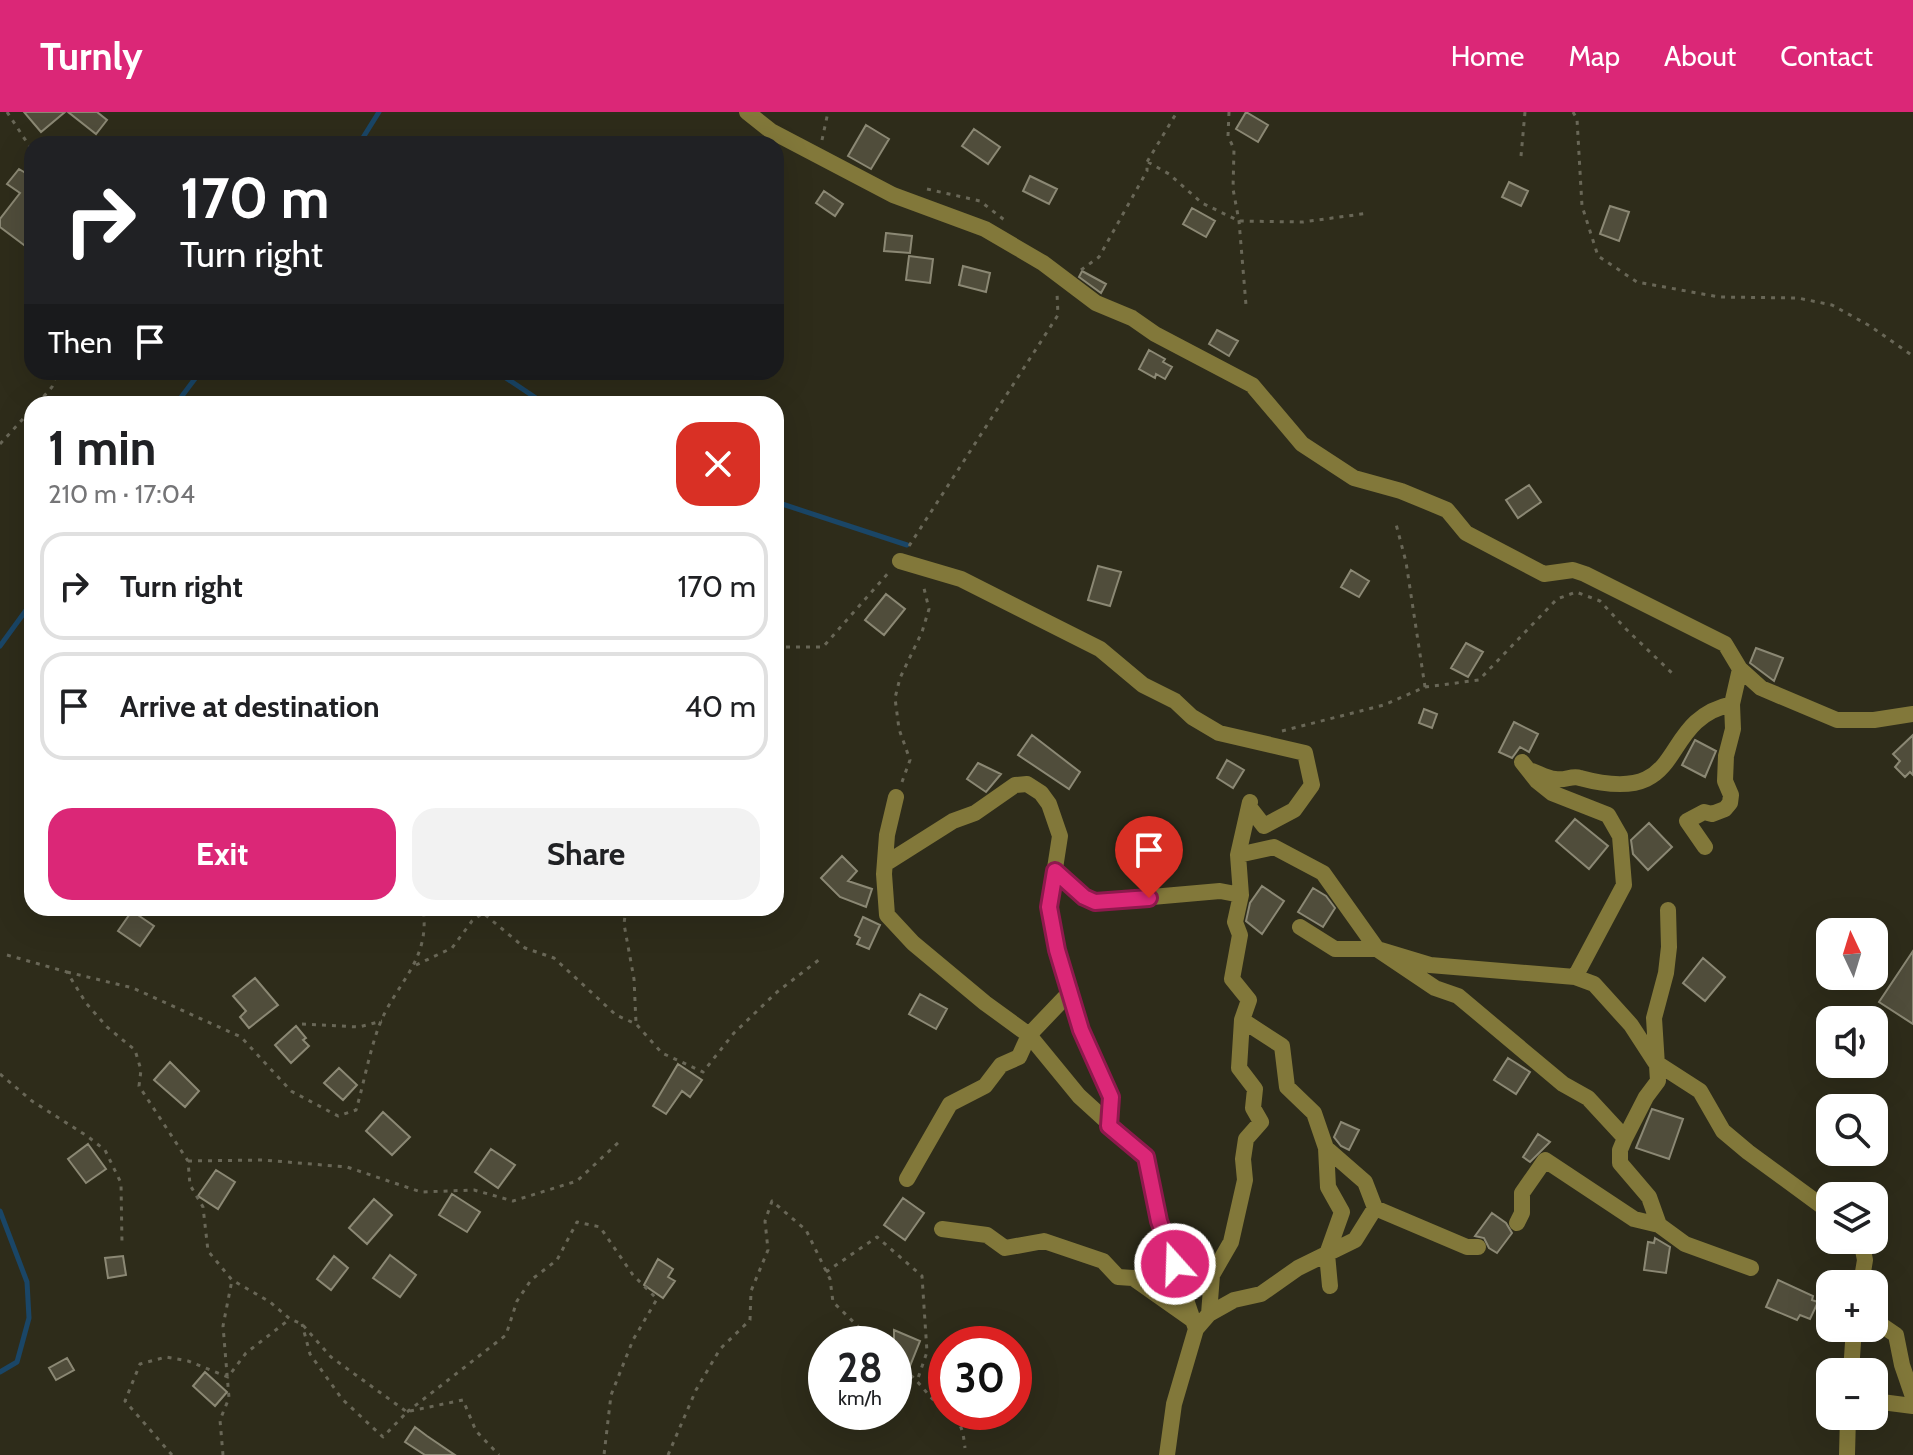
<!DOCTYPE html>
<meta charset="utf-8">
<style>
:root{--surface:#fff;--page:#f2f2f2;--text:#202124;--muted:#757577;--line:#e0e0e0;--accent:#db2777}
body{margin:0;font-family:Cabin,sans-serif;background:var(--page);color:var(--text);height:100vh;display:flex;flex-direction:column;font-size:30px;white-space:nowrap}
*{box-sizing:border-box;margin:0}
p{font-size:26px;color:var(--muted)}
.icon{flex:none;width:44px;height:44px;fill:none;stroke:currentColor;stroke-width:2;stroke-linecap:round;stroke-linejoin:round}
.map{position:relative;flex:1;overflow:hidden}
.side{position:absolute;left:24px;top:284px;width:760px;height:520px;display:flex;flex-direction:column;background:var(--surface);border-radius:24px;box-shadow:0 8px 32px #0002}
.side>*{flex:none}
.top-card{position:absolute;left:24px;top:24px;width:760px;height:244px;border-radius:24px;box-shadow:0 8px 32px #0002;background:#202124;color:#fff;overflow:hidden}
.needle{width:52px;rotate:356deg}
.tools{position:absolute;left:1816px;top:806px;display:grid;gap:16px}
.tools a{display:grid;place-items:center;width:72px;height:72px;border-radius:16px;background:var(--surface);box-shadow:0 8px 32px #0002;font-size:40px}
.speed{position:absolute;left:808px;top:1214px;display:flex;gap:16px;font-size:40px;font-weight:700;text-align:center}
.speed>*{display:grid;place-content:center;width:104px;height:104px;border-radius:50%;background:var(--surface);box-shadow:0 8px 32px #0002;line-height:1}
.speed small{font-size:20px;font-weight:400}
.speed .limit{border:12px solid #d22;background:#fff;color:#111}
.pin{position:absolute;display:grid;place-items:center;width:68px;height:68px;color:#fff;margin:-82px -34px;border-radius:50% 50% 50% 0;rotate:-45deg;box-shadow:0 0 8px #0007}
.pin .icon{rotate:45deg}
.me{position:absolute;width:88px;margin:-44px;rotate:340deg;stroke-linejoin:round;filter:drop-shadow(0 0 6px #0008)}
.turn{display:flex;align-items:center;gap:28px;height:168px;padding:0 24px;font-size:36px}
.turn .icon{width:104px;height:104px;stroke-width:2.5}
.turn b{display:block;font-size:56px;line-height:68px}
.then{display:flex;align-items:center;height:76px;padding:0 24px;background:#0003;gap:16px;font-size:30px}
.round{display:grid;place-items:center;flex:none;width:84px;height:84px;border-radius:24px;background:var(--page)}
.overview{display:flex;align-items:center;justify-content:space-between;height:136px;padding:0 24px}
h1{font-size:48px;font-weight:800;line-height:60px}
.action{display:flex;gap:16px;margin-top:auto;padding:16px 24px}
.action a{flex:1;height:92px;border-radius:24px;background:var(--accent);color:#fff;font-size:32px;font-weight:800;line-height:92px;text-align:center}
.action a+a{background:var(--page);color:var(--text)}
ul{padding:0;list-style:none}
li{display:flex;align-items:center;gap:24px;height:108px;margin:0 16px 12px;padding:0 8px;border:4px solid var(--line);border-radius:24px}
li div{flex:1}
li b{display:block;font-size:30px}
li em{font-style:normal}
header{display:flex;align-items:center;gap:48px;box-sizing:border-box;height:112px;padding:0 40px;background:var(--accent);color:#fff}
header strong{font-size:38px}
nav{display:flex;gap:44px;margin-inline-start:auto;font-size:28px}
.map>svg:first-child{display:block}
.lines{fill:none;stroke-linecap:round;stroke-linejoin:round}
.stream{stroke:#1a4667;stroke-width:5}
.building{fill:#504d3b;stroke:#8b8874;stroke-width:2}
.path{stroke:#696757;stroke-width:3;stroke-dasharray:4 6;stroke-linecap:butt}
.minor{stroke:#82783a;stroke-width:16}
.route-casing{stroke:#8e194d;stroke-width:20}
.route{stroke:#db2777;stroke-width:14}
</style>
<header>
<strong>Turnly</strong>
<nav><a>Home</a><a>Map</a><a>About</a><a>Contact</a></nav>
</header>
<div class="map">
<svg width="1913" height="1343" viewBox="0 0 1913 1343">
<rect width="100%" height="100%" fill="#2e2c1a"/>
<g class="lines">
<!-- stream -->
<path class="stream" d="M359 32 379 0
M497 260 545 292
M176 292 200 260
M776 390 907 433
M0 534 32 490
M0 1099 27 1170 29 1206 17 1250 0 1260"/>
</g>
<!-- building -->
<path class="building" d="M24 0H65L41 20Z
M68 0H97L107 8 96 22Z
M1246 0 1268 13 1258 30 1236 17Z
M866 13 889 27 871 57 848 44Z
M974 17 1000 35 988 52 962 34Z
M19 57 32 65V139L0 115V107L20 81 7 72Z
M1030 64 1057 77 1049 92 1023 79Z
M1509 70 1528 79 1521 94 1502 85Z
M824 79 843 92 835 104 816 91Z
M1610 94 1629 100 1619 129 1600 122Z
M1192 96 1215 109 1206 125 1183 112Z
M886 121 912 124 910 141 884 139Z
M909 144 933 147 930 171 906 168Z
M963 154 990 161 986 180 959 173Z
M1082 159 1106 172 1101 181 1079 165Z
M1217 218 1238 229 1229 244 1209 232Z
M1149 238 1165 247 1163 250 1172 255 1165 267 1156 262 1155 266 1139 257Z
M1529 373 1541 390 1518 406 1506 388Z
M1098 454 1121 460 1110 494 1088 488Z
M1351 458 1369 469 1359 485 1341 475Z
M886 482 905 497 884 523 865 508Z
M1466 531 1483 540 1468 565 1451 556Z
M1756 536 1783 546 1774 569 1750 551Z
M1424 597 1437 602 1432 616 1419 611Z
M1514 610 1538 622 1529 640 1520 635 1512 646 1499 640Z
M1032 623 1080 660 1069 677 1018 643Z
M1913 623V663L1910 660 1905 665 1895 655 1900 649 1893 642Z
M1695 628 1716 639 1705 665 1682 653Z
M1227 648 1244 658 1233 676 1217 666Z
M978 651 1001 662 986 680 967 667Z
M1575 707 1608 734 1589 757 1556 729Z
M1649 711 1672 735 1648 758 1633 742 1631 728Z
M842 744 857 759 848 769 872 777 866 795 840 785 821 766Z
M1262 774 1284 789 1262 822 1246 809 1250 791Z
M1313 776 1326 784 1335 796 1323 815 1298 800Z
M132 799 154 814 140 834 118 819Z
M863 805 880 813 869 837 857 832 860 826 855 823Z
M1913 839V912L1879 890Z
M1703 846 1725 865 1705 889 1683 871Z
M255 866 278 893 249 916 240 905 246 899 233 884Z
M920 882 947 897 936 917 909 902Z
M296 914 306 926 303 928 309 934 291 951 275 933Z
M1508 946 1530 960 1516 982 1494 968Z
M170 950 199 979 185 995 154 968Z
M678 952 702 968 690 985 682 979 666 1002 653 994Z
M339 956 357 973 343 988 324 971Z
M1652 997 1683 1007 1669 1047 1636 1036Z
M383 1000 410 1025 392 1043 366 1019Z
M1341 1010 1359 1018 1349 1038 1341 1034 1334 1025Z
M1538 1022 1550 1030 1530 1050 1523 1045Z
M88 1032 106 1057 86 1071 68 1047Z
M491 1037 515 1053 498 1076 475 1060Z
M216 1058 235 1070 218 1097 198 1084Z
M452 1082 480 1100 467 1120 439 1103Z
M903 1086 924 1101 905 1128 884 1113Z
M374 1087 392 1103 367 1132 349 1116Z
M1492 1101 1506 1111 1512 1121 1497 1141 1489 1136 1484 1126 1475 1124Z
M1655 1126 1670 1135 1666 1161 1644 1158 1648 1130 1654 1131Z
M390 1143 416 1163 400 1185 373 1166Z
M123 1144 126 1163 108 1166 105 1146Z
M334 1144 348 1156 331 1178 317 1167Z
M658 1147 673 1157 668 1165 675 1169 663 1186 644 1173Z
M1778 1168 1813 1184 1812 1188 1818 1190 1810 1207 1800 1203 1797 1208 1766 1195Z
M894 1218 920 1229 910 1254 894 1248Z
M67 1246 74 1258 56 1268 49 1256Z
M205 1260 227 1280 215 1294 193 1274Z
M415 1315 427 1324 455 1343H425L405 1330Z"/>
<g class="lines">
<!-- path -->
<path class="path" d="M7 0 32 38
M1229 0 1228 24 1234 37 1233 77 1239 109 1246 193
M1573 0 1577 7 1582 94 1598 144 1637 170 1719 185 1798 186 1832 193 1870 214 1913 244
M822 28 828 0
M1521 44 1525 0
M1148 50 1169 62 1202 91 1239 109 1303 110 1369 101
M927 77 980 89 1007 110
M1081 158 1099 145 1147 59V50L1177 0
M37 292 52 275 57 260
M0 332 32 297
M909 434 1058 203 1057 181
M776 535H823L890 459
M1425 575 1479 568 1557 487 1576 480 1600 489 1626 517 1673 562
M1282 619 1384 593 1425 575 1406 450 1396 412
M902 670 910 648 899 617 895 586 900 566 922 520 929 497 923 472
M626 796 624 812 634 867 636 911
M7 843 67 860 86 891 107 915 135 938 141 958 139 974 188 1049 190 1073 203 1095 208 1139 232 1168 270 1190 290 1207 302 1212 331 1245 407 1300 383 1325 342 1287 310 1242 302 1212
M416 853 452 836 472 809 483 801 525 836 554 846 616 903 636 912 662 941 703 960 734 921 777 880 820 847
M67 860 133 876 241 925 291 979 338 1004 356 998C364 971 369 941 379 914 396 870 431 849 423 796
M302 912 359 915 382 909
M0 962 32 989 87 1024 105 1038 121 1071 122 1132
M188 1049 263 1048 347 1055 421 1080 474 1078 513 1089 577 1069 621 1028
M826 1160 877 1125 922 1164 927 1240 917 1269
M894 1252C917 1262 926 1285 946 1299
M410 1299 463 1288 476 1319 499 1343
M407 1300 506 1223 517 1189 531 1168 557 1148 577 1110 600 1115 633 1163 657 1187 633 1228 611 1283 604 1343
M947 1300C962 1310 963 1319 965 1336
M172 1343 125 1289 140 1252 166 1245 188 1249 228 1265 246 1241 290 1207
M223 1343 220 1308 229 1286 223 1214 232 1168
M668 1343 696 1278 720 1237 750 1208 751 1179 768 1138 765 1109 772 1089 806 1118 830 1167 833 1190 876 1232"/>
<!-- minor -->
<path class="minor" d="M747 0 771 19 893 83 985 117 1043 151 1096 191 1132 206 1155 222 1252 273 1302 332 1354 366 1401 379 1447 398 1466 421 1544 462 1573 458 1585 462 1725 532 1740 557 1761 576 1837 608H1874L1913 602
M900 449 961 467 1100 537 1143 573 1175 589 1192 605 1219 621 1305 641 1312 673 1294 698 1264 714 1250 696
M1522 650 1537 669 1552 681 1608 703 1620 724 1624 773 1575 865
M1532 659C1540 662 1548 667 1556 667 1565 669 1572 663 1580 666 1692 696 1654 609 1732 592
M896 685 887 723 884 762 887 803 913 831 985 891 1029 923 1079 984 1146 1045 1159 1109 1196 1217 1174 1292 1167 1343
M1705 735 1687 709 1704 700 1712 702 1725 697 1730 691 1731 683 1725 669 1726 644 1733 617 1732 592 1740 557
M1238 743 1274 735 1323 761 1377 837 1430 853 1575 865 1594 872 1631 913 1655 950 1700 979 1723 1019 1748 1040 1830 1100
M886 746 885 752 953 709 975 701 1015 673 1027 672 1041 681 1049 692 1060 724 1049 795 1057 838 1081 918 1111 985 1109 1014
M1055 759 1084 785 1095 790 1220 779 1241 783
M1300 815 1335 837H1377L1435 876 1458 884 1563 972 1588 986 1625 1026 1620 1038V1051L1649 1085 1659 1113
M1242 908 1282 934 1287 975 1314 1001 1326 1036 1328 1075 1342 1100 1327 1142 1330 1174
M1625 1026 1646 985 1658 969 1654 906 1666 861 1669 835 1668 798
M1326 1036 1365 1070 1375 1096
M907 1067 950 992 985 974 1001 953 1019 945 1029 923 1071 879
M1517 1111 1522 1101V1081L1545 1048 1634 1107 1659 1113 1685 1132 1751 1156
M942 1117 987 1123 1005 1136 1044 1129 1103 1149 1118 1165 1133 1166 1194 1209
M1861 1128 1865 1148 1861 1172
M1209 1202 1234 1188 1261 1182 1298 1156 1355 1128 1375 1096 1467 1135H1478
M1874 1208 1896 1223 1902 1253 1913 1285
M1196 1217 1209 1202 1212 1163 1231 1130 1245 1068 1243 1047 1246 1027 1261 1010 1253 996 1255 977 1239 956 1242 908 1249 888 1232 867 1240 823 1235 810 1241 783 1238 743 1250 690
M1851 1260 1854 1216
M1874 1289 1913 1294
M1847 1343 1848 1304"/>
</g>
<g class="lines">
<!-- route casing -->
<g class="route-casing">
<path id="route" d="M1149 786 1095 790 1084 785 1055 759 1049 795 1057 838 1081 918 1111 985 1109 1014 1146 1045 1159 1109 1175 1152"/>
</g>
<!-- route -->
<use href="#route" class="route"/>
</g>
</svg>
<div class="tools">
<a><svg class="needle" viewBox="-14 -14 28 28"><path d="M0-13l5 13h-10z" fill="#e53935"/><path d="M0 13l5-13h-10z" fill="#757577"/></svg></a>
<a><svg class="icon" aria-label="sound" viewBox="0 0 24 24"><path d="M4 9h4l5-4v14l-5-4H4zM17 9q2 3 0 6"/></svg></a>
<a><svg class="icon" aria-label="search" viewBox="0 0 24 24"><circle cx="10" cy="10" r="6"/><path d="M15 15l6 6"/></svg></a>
<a><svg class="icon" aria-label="layers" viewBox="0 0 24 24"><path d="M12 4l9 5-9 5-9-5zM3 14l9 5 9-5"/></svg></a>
<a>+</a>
<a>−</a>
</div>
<div class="speed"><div>28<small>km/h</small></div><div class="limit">30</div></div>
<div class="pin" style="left:1149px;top:786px;background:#d93025"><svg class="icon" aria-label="arrive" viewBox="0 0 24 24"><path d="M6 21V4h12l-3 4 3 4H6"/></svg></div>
<svg class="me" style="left:1175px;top:1152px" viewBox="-20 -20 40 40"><circle r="17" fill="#db2777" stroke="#fff" stroke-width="3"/><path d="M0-11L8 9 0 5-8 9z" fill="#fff"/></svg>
<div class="top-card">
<div class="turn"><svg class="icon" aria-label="right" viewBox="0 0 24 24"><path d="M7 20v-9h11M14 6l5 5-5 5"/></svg><div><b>170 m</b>Turn right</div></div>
<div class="then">Then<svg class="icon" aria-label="arrive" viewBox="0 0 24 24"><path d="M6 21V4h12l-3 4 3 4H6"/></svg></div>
</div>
<section class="side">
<div class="overview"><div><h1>1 min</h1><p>210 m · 17:04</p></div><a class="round" style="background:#d93025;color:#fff"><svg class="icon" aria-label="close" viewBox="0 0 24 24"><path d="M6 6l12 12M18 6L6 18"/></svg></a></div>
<ul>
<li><svg class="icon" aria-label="right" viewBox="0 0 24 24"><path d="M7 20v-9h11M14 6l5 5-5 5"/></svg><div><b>Turn right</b></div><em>170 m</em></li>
<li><svg class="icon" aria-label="arrive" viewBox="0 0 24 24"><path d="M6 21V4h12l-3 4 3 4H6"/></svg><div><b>Arrive at destination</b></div><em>40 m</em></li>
</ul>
<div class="action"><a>Exit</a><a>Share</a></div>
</section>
</div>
